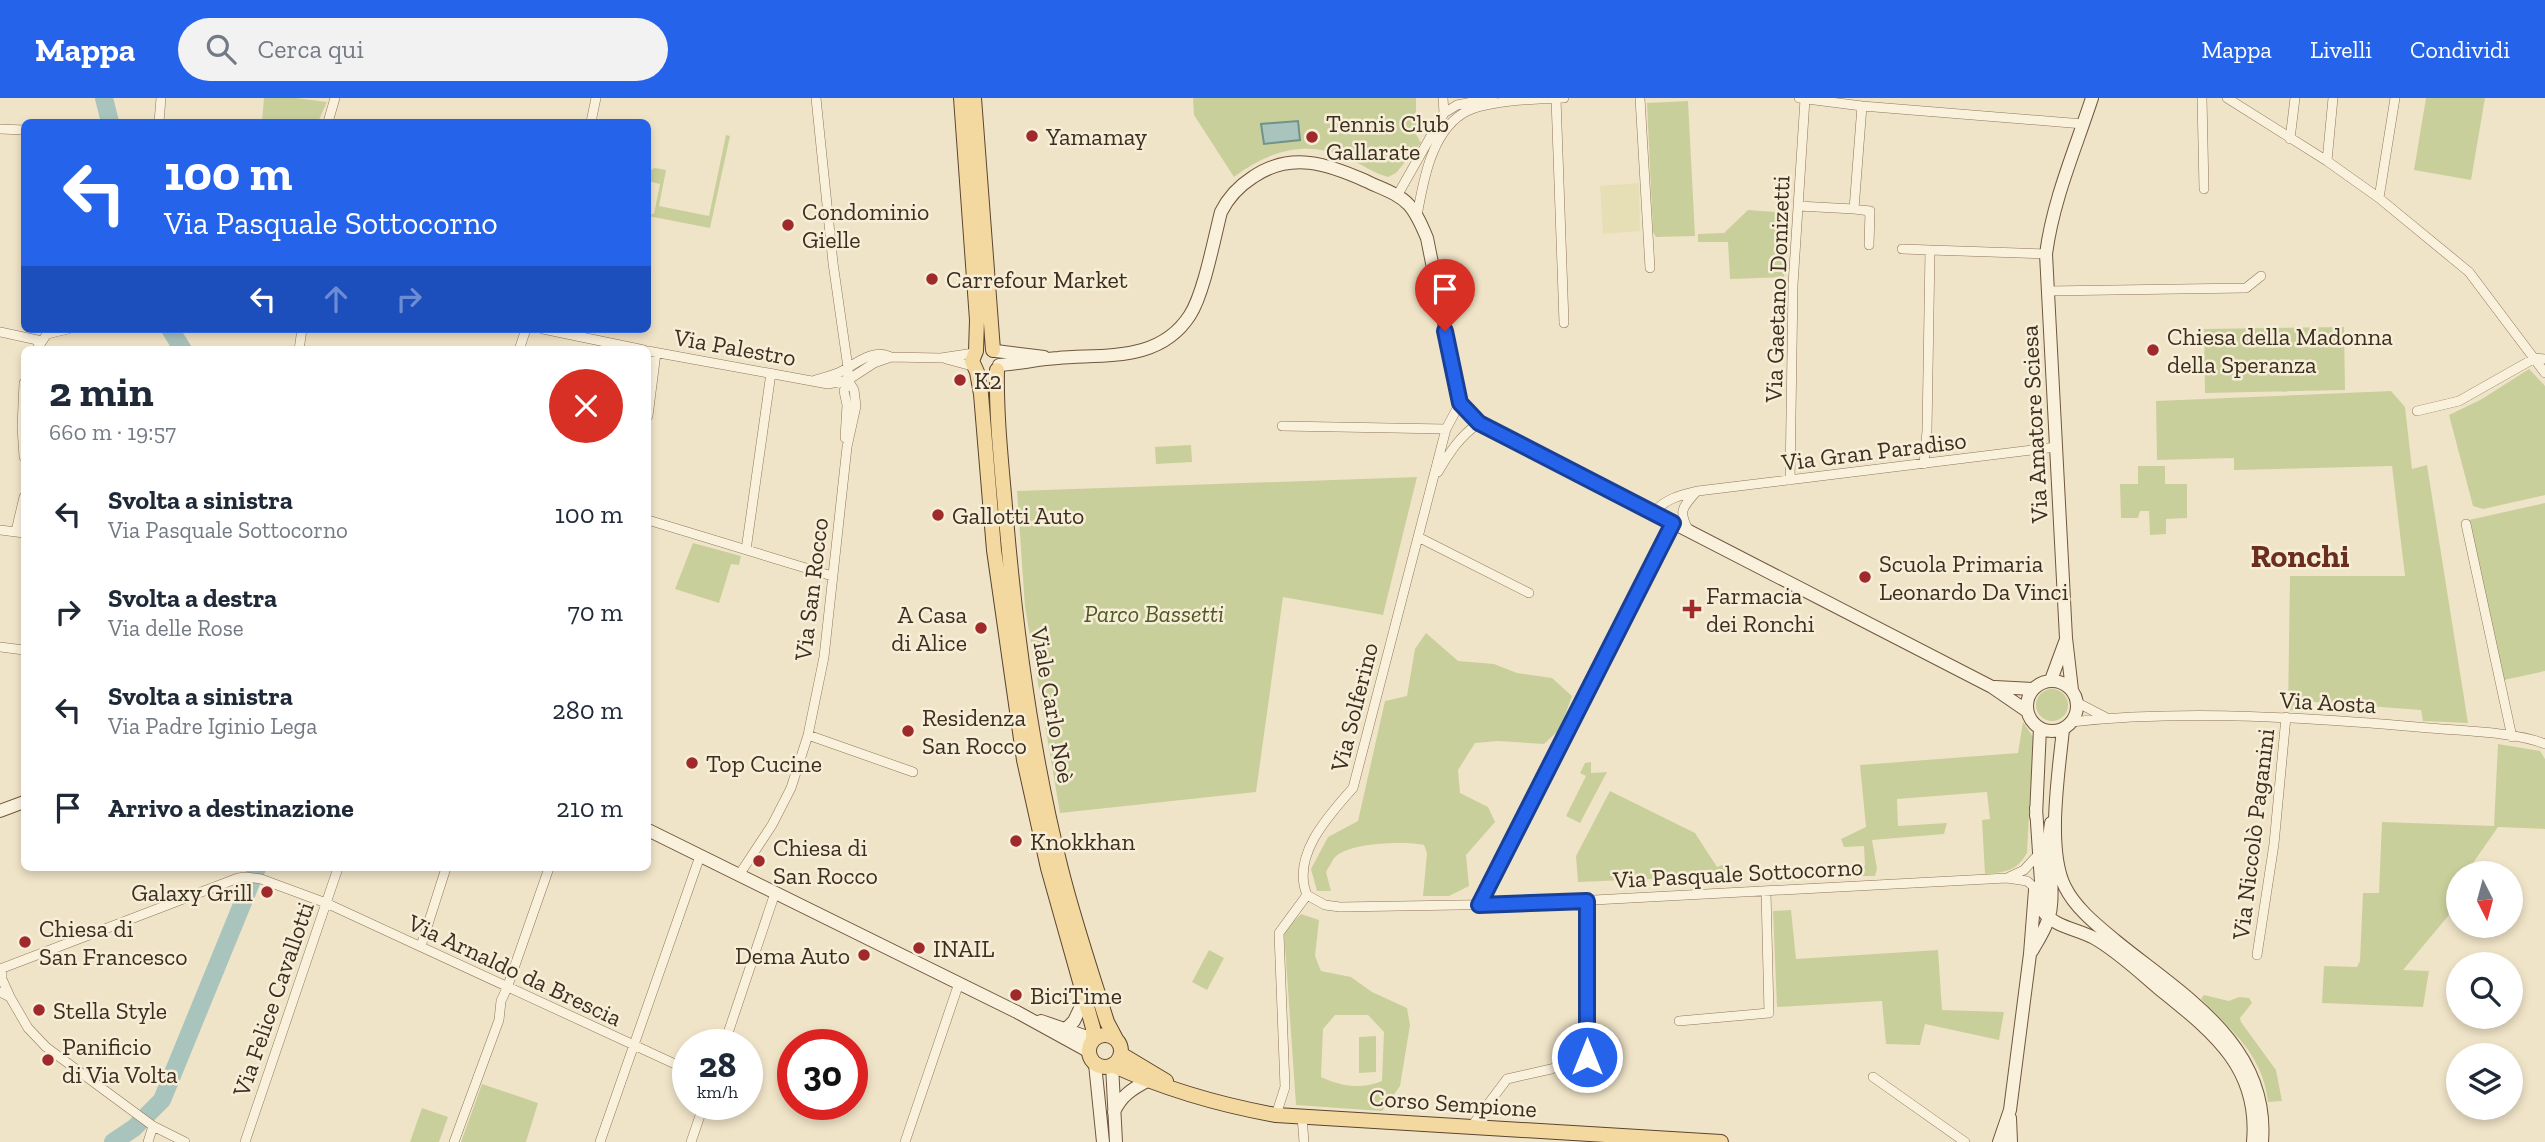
<!DOCTYPE html>
<html lang="it">
<meta charset="utf-8">
<style>
:root{--surface:#fff;--page:#f2f2f3;--text:#1f2937;--muted:#747a83;--accent:#2563eb}
body{margin:0;font-family:"Zilla Slab",serif;background:var(--page);color:var(--text);height:100vh;display:flex;flex-direction:column;font-size:26px;white-space:nowrap}
*{box-sizing:border-box;margin:0}
p{font-size:23px;color:var(--muted)}
.icon{flex:none;width:38px;height:38px;fill:none;stroke:currentColor;stroke-width:2;stroke-linecap:round;stroke-linejoin:round}
.map{position:relative;flex:1;overflow:hidden}
.drawer{position:absolute;left:21px;top:248px;width:630px;height:525px;display:flex;flex-direction:column;background:var(--surface);border-radius:10px;box-shadow:0 4px 10px #0003}
.drawer>*{flex:none}
.top-card{position:absolute;left:21px;top:21px;width:630px;height:214px;border-radius:10px;box-shadow:0 4px 10px #0003;background:#2563eb;color:#fff;overflow:hidden}
.needle{width:46px;rotate:174deg}
.controls{position:absolute;left:2446px;top:763px;display:grid;gap:14px}
.controls a{display:grid;place-items:center;width:77px;height:77px;border-radius:50%;background:var(--surface);box-shadow:0 4px 10px #0003;font-size:35px}
.speed{position:absolute;left:672px;top:931px;display:flex;gap:14px;font-size:35px;font-weight:700;text-align:center}
.speed>*{display:grid;place-content:center;width:91px;height:91px;border-radius:50%;background:var(--surface);box-shadow:0 4px 10px #0003;line-height:1}
.speed small{font-size:18px;font-weight:400}
.speed .limit{border:10px solid #d22;background:#fff;color:#111}
.pin{position:absolute;display:grid;place-items:center;width:60px;height:60px;color:#fff;margin:-72px -30px;border-radius:50% 50% 50% 0;rotate:-45deg;box-shadow:0 0 7px #0007}
.pin .icon{rotate:45deg}
.me{position:absolute;width:77px;margin:-38px;rotate:0deg;stroke-linejoin:round;filter:drop-shadow(0 0 5px #0008)}
.turn{display:flex;align-items:center;gap:24px;height:147px;padding:0 28px;font-size:32px}
.turn .icon{width:91px;height:91px;stroke-width:2.5}
.turn b{display:block;font-size:49px;line-height:60px}
.lanes{display:flex;align-items:center;height:66px;padding:0 28px;background:#0003;justify-content:center;gap:35px;direction:ltr}
.lanes .off{opacity:.35}
.round{display:grid;place-items:center;flex:none;width:74px;height:74px;border-radius:37px;background:var(--page)}
.headline{display:flex;align-items:center;justify-content:space-between;height:119px;padding:0 28px}
h1{font-size:42px;font-weight:700;line-height:52px}
ul{padding:0;list-style:none}
li{display:flex;align-items:center;gap:21px;height:98px;padding:0 28px}
li div{flex:1}
li b{display:block;font-size:26px}
li em{font-style:normal}
header{display:flex;align-items:center;gap:42px;box-sizing:border-box;height:98px;padding:0 35px;background:var(--accent);color:#fff}
header strong{font-size:33px}
nav{display:flex;gap:38px;margin-inline-start:auto;font-size:24px}
.search{width:490px;height:63px;background:var(--page);display:flex;align-items:center;gap:18px;box-sizing:border-box;padding:0 24px;border-radius:38px;color:var(--muted);font-size:26px}
.map>svg:first-child{display:block}
.farmland{fill:#e6deb5}
.green{fill:#c9cf9b;fill-rule:evenodd}
.water{fill:#a9c4bc;stroke:#6f938a;stroke-width:2}
.lines{fill:none;stroke-linecap:round;stroke-linejoin:round}
.river{stroke:#a9c4bc;stroke-width:18}
.street-casing{stroke:#8d765c;stroke-width:10}
.secondary-casing{stroke:#6f573f;stroke-width:14}
.primary-casing{stroke:#5b4430;stroke-width:16}
.street{stroke:#faf1dc;stroke-width:9}
.secondary{stroke:#faf1dc;stroke-width:12}
.primary{stroke:#f3d9a0;stroke-width:14}
.route-casing{stroke:#184099;stroke-width:18}
.route{stroke:#2563eb;stroke-width:12}
.poi-dot{fill:#9e2a2b;stroke:#f7eed8;stroke-width:2.5}
.labels{text-anchor:middle;dominant-baseline:central;stroke-width:5;stroke-linejoin:round;paint-order:stroke}
.poi-label{font-size:24px;fill:#3d2e20;stroke:#f7eed8;text-anchor:start}
.street-label{font-size:24px;fill:#3d2e20;stroke:#f7eed8}
.park-label{font-size:24px;font-style:italic;fill:#4d5a26;stroke:#f7eed8}
.district-label{font-size:32px;font-weight:bold;fill:#6b2e1e;stroke:#f7eed8}
</style>
<header>
<strong>Mappa</strong>
<div class="search"><svg class="icon" aria-label="search" viewBox="0 0 24 24"><circle cx="10" cy="10" r="6"/><path d="M15 15l6 6"/></svg>Cerca qui</div>
<nav><a>Mappa</a><a>Livelli</a><a>Condividi</a></nav>
</header>
<div class="map">
<svg width="2545" height="1044" viewBox="0 0 2545 1044">
<rect width="100%" height="100%" fill="#f0e4c8"/>
<!-- farmland -->
<path class="farmland" d="M1639 85 1640 133 1603 136 1600 88Z"/>
<!-- green -->
<path class="green" d="M264 0H296L327 4 318 24H262Z
M1193 0H1416V36L1421 45 1396 75 1388 79C1373 75 1361 66 1348 60 1305 41 1269 53 1234 79L1194 17Z
M2426 0H2485L2471 82 2414 72Z
M1688 3 1695 138 1656 139 1653 134 1647 5Z
M726 37 730 38 710 130 648 118V116H654L660 86 648 83V73L655 70 666 72 659 108 709 118Z
M1748 112 1790 115 1784 179 1730 181 1728 144H1698V136L1724 135Z
M2344 229 2345 292 2205 295 2204 231Z
M2529 271 2545 288V397L2483 411 2473 408 2449 317 2482 301Z
M2391 293 2405 309 2412 371 2427 367 2468 625 2423 623 2421 612 2301 603 2299 613 2288 612 2290 478H2405L2392 368 2234 372V360L2157 362 2156 303Z
M1191 347 1192 364 1156 366 1155 349Z
M2138 368H2165V386H2187V420L2166 421V436L2150 437 2149 413H2140L2138 420H2121L2120 386H2138Z
M1417 379 1383 517 1283 499 1256 694 1060 715 1025 509 1017 393Z
M2545 405V573L2504 582 2469 422Z
M693 445 741 458 739 467 731 466 719 505 675 491Z
M1426 535 1458 563 1494 566 1517 575 1552 580 1572 598 1560 631 1544 646 1498 643 1475 645 1458 672 1460 695 1488 709 1495 724 1466 757 1469 788 1449 798H1423L1427 755 1424 747C1405 743 1350 744 1335 759 1332 763 1329 769 1326 774L1331 793H1317L1311 771 1328 739 1358 723 1385 603 1407 598 1415 551Z
M2036 607a16 16 0 1 1 32 0a16 16 0 1 1-32 0Z
M2023 624 2033 639 2027 755C2016 774 2005 774 1985 776L1982 722 1990 721 1987 694 1897 701 1898 728 1947 725 1944 736 1872 742 1877 771 1875 778H1844L1845 770 1865 768 1864 748 1844 749 1841 741 1866 729 1860 667 2018 655Z
M2498 646 2540 653 2545 661V731L2498 729 2466 775H2459V785L2449 799 2459 801V805L2403 872 2429 873 2423 909 2322 905 2324 868 2357 869 2360 863 2363 795H2379L2382 724 2494 728Z
M1591 664V675L1607 674 1580 725 1566 718 1586 678 1580 675 1585 665Z
M1610 693 1695 735 1717 769 1725 766 1736 783 1731 786 1722 778 1578 784 1576 758Z
M1791 812 1796 861 1938 852 1942 912 2004 914 1999 942 1925 926 1920 947 1886 946 1882 903 1777 909 1773 813Z
M1301 816 1319 822 1315 858 1321 873 1351 879 1372 894 1407 910 1410 927 1400 988 1382 1013 1296 1007 1284 833ZM1335 917H1368L1384 934 1382 983C1362 992 1340 988 1321 979L1323 931Z
M1209 852 1224 860 1207 892 1192 884Z
M2204 897 2229 903 2239 899 2249 900 2252 905 2240 920 2241 924 2276 972 2282 1003 2268 1004C2263 957 2232 933 2201 901Z
M1376 938V974L1359 975V939Z
M482 986 538 1005 526 1044H461Z
M422 1010 448 1019 439 1044H410Z"/>
<!-- water -->
<path class="water" d="M1298 23 1300 42 1264 46 1261 26Z"/>
<g class="lines">
<!-- river -->
<path class="river" d="M104 0 110 24
M170 231 183 252
M113 1044 134 1030 162 1002 257 770"/>
<!-- street casing -->
<g class="street-casing">
<path id="street" d="M816 0 833 165 848 270V282L844 293 847 307 845 340
M1443 0 1444 15
M1556 0 1564 225
M1640 0 1650 170
M1799 0 1862 8 2083 26
M2202 0 2204 91
M2227 0 2327 63 2379 100 2469 174 2545 275
M159 24 161 0
M328 24 335 0
M591 24 596 0
M0 31 24 32
M2290 41 2295 0
M2327 63 2333 0
M1397 98 1444 15 1457 7 1492 0
M2379 100 2395 0
M1798 108 1854 111 1862 8
M1854 111 1870 113 1869 147
M1417 118C1423 84 1431 36 1462 16 1483 2 1538 1 1564 0
M1902 151 1930 152
M2047 193 2246 190 2261 178
M543 231 644 252
M0 234 42 243
M36 252 47 236 68 231
M299 252 302 231
M519 252 526 231
M648 253 828 286 848 282 874 265 891 259
M946 261 972 268
M815 282C823 280 830 278 838 275 854 268 872 249 891 259L941 260 974 255
M24 285 22 329 24 359
M2417 313 2459 303 2535 260 2545 261
M648 318 656 255
M1282 328 1446 331
M1924 366 1927 333 1930 152 2046 156
M1438 374C1449 355 1460 338 1479 325
M1790 382 1793 187 1805 1
M1653 415C1665 401 1680 397 1698 393L2056 349
M648 422 832 478
M2466 426 2512 639
M0 432 24 435
M16 433 24 399
M1689 433C1678 413 1682 410 1696 394
M1418 439 1529 495
M746 452 771 275
M0 549 24 552
M2078 605 2105 619
M2071 624C2188 611 2312 620 2429 630 2461 633 2517 634 2545 646
M808 637 913 674
M739 777 772 727 791 690 808 637 824 559 847 349 856 308 854 292 848 282
M2009 779 2024 772 2035 760
M1307 797 1325 807 1340 809 1519 806 2007 780 2027 783 2036 791
M1479 807 1673 425
M421 848 446 770
M2257 857 2274 746 2286 619
M2 870V881L10 899
M0 871 238 780 246 779 261 781 326 805 688 972
M0 894 10 899 28 930 46 949 153 1028 185 1044
M1679 923 1769 915 1766 794
M724 947 775 795
M1873 979 1965 1044
M1276 1017 1285 989 1279 835 1307 797C1291 758 1328 718 1353 690L1446 331 1460 305
M1302 1018 1304 1044
M1471 1029 1507 981 1551 971 1587 959V802
M148 1044 153 1028
M245 1044 338 770
M454 1044 499 922 501 903 507 890 549 770
M600 1044 700 758
M691 1044 704 1006
M905 1044 959 885"/>
</g>
<!-- secondary casing -->
<g class="secondary-casing">
<path id="secondary" d="M996 253 1044 259
M999 267C1019 266 1038 261 1058 260 1106 256 1160 264 1190 217 1204 195 1214 141 1221 114 1229 98 1239 88 1253 79 1291 53 1328 66 1366 83 1380 90 1398 95 1409 107 1417 116 1422 128 1427 140L1460 305 1479 325 1992 589 2027 613
M2051 582 2065 544
M2027 608a25 25 0 1 1 50 0a25 25 0 1 1-50 0Z
M1995 589 2033 591
M2072 592 2066 540 2046 156C2053 102 2075 52 2092 0
M2063 631C2059 673 2046 751 2065 789 2076 811 2098 828 2116 843 2182 897 2270 946 2262 1044
M2036 710 2043 813C2054 829 2078 831 2094 840 2117 853 2137 872 2157 889 2210 932 2260 968 2253 1044
M0 713 24 704
M2036 718 2040 630
M648 732 1017 914 1088 953
M2032 853C2040 839 2050 824 2051 807 2054 780 2046 753 2051 725
M1041 923 1093 941
M1067 930 1074 923 1085 900
M1095 966 1103 1044
M1112 967 1116 1044
M1114 1014C1121 998 1132 991 1147 983
M2010 1020 2011 1044
M1999 1044 2010 1012 2030 856 2035 792"/>
</g>
<!-- primary casing -->
<g class="primary-casing">
<path id="primary" d="M961 0 977 222 976 253 972 263 977 274 981 296 994 452 1024 662 1048 770 1093 930V941
M974 0 993 252
M997 272C996 321 1002 371 1006 420 1016 538 1032 656 1061 771 1074 823 1091 873 1107 924L1116 941
M1089 953a16 16 0 1 1 32 0a16 16 0 1 1-32 0Z
M1121 956 1166 983
M1112 967C1165 991 1220 1007 1276 1017L1721 1044"/>
</g>
<!-- street -->
<use href="#street" class="street"/>
<!-- secondary -->
<use href="#secondary" class="secondary"/>
<!-- primary -->
<use href="#primary" class="primary"/>
</g>
<g class="lines">
<!-- route casing -->
<g class="route-casing">
<path id="route" d="M1445 233 1460 305 1479 325 1673 425 1479 807 1587 803V959"/>
</g>
<!-- route -->
<use href="#route" class="route"/>
</g>
<!-- markers -->
<g class="poi-dot">
<circle cx="1032" cy="38" r="7"/>
<circle cx="1312" cy="39" r="7"/>
<circle cx="788" cy="127" r="7"/>
<circle cx="932" cy="181" r="7"/>
<circle cx="2153" cy="252" r="7"/>
<circle cx="960" cy="282" r="7"/>
<circle cx="938" cy="417" r="7"/>
<circle cx="1865" cy="479" r="7"/>
<path d="M1688.5 500.5h7v7h7v7h-7v7h-7v-7h-7v-7h7z"/>
<circle cx="981" cy="530" r="7"/>
<circle cx="908" cy="633" r="7"/>
<circle cx="692" cy="665" r="7"/>
<circle cx="1016" cy="743" r="7"/>
<circle cx="759" cy="763" r="7"/>
<circle cx="267" cy="794" r="7"/>
<circle cx="25" cy="844" r="7"/>
<circle cx="919" cy="850" r="7"/>
<circle cx="864" cy="857" r="7"/>
<circle cx="1016" cy="897" r="7"/>
<circle cx="39" cy="912" r="7"/>
<circle cx="48" cy="962" r="7"/>
</g>
<g class="labels">
<!-- poi labels -->
<g class="poi-label">
<text x="1326" y="25">Tennis Club<tspan x="1326" dy="28">Gallarate</tspan></text>
<text x="1046" y="38">Yamamay</text>
<text x="802" y="113">Condominio<tspan x="802" dy="28">Gielle</tspan></text>
<text x="946" y="181">Carrefour Market</text>
<text x="2167" y="238">Chiesa della Madonna<tspan x="2167" dy="28">della Speranza</tspan></text>
<text x="974" y="282">K2</text>
<text x="952" y="417">Gallotti Auto</text>
<text x="1879" y="465">Scuola Primaria<tspan x="1879" dy="28">Leonardo Da Vinci</tspan></text>
<text x="1706" y="497">Farmacia<tspan x="1706" dy="28">dei Ronchi</tspan></text>
<text x="967" y="516" text-anchor="end">A Casa<tspan x="967" dy="28">di Alice</tspan></text>
<text x="922" y="619">Residenza<tspan x="922" dy="28">San Rocco</tspan></text>
<text x="706" y="665">Top Cucine</text>
<text x="1030" y="743">Knokkhan</text>
<text x="773" y="749">Chiesa di<tspan x="773" dy="28">San Rocco</tspan></text>
<text x="253" y="794" text-anchor="end">Galaxy Grill</text>
<text x="39" y="830">Chiesa di<tspan x="39" dy="28">San Francesco</tspan></text>
<text x="933" y="850">INAIL</text>
<text x="850" y="857" text-anchor="end">Dema Auto</text>
<text x="1030" y="897">BiciTime</text>
<text x="53" y="912">Stella Style</text>
<text x="62" y="948">Panificio<tspan x="62" dy="28">di Via Volta</tspan></text>
</g>
<!-- street labels -->
<g class="street-label">
<text transform="translate(1777 191) rotate(-88)">Via Gaetano Donizetti</text>
<text transform="translate(735 249) rotate(10)">Via Palestro</text>
<text transform="translate(2034 326) rotate(-93)">Via Amatore Sciesa</text>
<text transform="translate(1874 353) rotate(-7)">Via Gran Paradiso</text>
<text transform="translate(811 491) rotate(-83)">Via San Rocco</text>
<text transform="translate(2328 604) rotate(3)">Via Aosta</text>
<text transform="translate(1053 607) rotate(80)">Viale Carlo Noè</text>
<text transform="translate(1354 609) rotate(-76)">Via Solferino</text>
<text transform="translate(2253 736) rotate(-83)">Via Niccolò Paganini</text>
<text transform="translate(1738 775) rotate(-3)">Via Pasquale Sottocorno</text>
<text transform="translate(515 872) rotate(25)">Via Arnaldo da Brescia</text>
<text transform="translate(273 901) rotate(-71)">Via Felice Cavallotti</text>
<text transform="translate(1453 1005) rotate(4)">Corso Sempione</text>
</g>
<!-- park labels -->
<g class="park-label">
<text x="1154" y="515">Parco Bassetti</text>
</g>
<!-- district labels -->
<g class="district-label">
<text x="2300" y="458">Ronchi</text>
</g>
</g>
</svg>
<div class="controls">
<a><svg class="needle" viewBox="-14 -14 28 28"><path d="M0-13l5 13h-10z" fill="#e53935"/><path d="M0 13l5-13h-10z" fill="#747a83"/></svg></a>
<a><svg class="icon" aria-label="search" viewBox="0 0 24 24"><circle cx="10" cy="10" r="6"/><path d="M15 15l6 6"/></svg></a>
<a><svg class="icon" aria-label="layers" viewBox="0 0 24 24"><path d="M12 4l9 5-9 5-9-5zM3 14l9 5 9-5"/></svg></a>
</div>
<div class="speed"><div>28<small>km/h</small></div><div class="limit">30</div></div>
<div class="pin" style="left:1445px;top:233px;background:#d93025"><svg class="icon" aria-label="arrive" viewBox="0 0 24 24"><path d="M6 21V4h12l-3 4 3 4H6"/></svg></div>
<svg class="me" style="left:1587px;top:959px" viewBox="-20 -20 40 40"><circle r="17" fill="#2563eb" stroke="#fff" stroke-width="3"/><path d="M0-11L8 9 0 5-8 9z" fill="#fff"/></svg>
<div class="top-card">
<div class="turn"><svg class="icon" aria-label="left" viewBox="0 0 24 24"><path d="M17 20v-9H6M10 6l-5 5 5 5"/></svg><div><b>100 m</b>Via Pasquale Sottocorno</div></div>
<div class="lanes"><svg class="icon" aria-label="left" viewBox="0 0 24 24"><path d="M17 20v-9H6M10 6l-5 5 5 5"/></svg><svg class="icon off" aria-label="ahead" viewBox="0 0 24 24"><path d="M12 20V5M6 11l6-6 6 6"/></svg><svg class="icon off" aria-label="right" viewBox="0 0 24 24"><path d="M7 20v-9h11M14 6l5 5-5 5"/></svg></div>
</div>
<section class="drawer">
<div class="headline"><div><h1>2 min</h1><p>660 m · 19:57</p></div><a class="round" style="background:#d93025;color:#fff"><svg class="icon" aria-label="close" viewBox="0 0 24 24"><path d="M6 6l12 12M18 6L6 18"/></svg></a></div>
<ul>
<li><svg class="icon" aria-label="left" viewBox="0 0 24 24"><path d="M17 20v-9H6M10 6l-5 5 5 5"/></svg><div><b>Svolta a sinistra</b><p>Via Pasquale Sottocorno</p></div><em>100 m</em></li>
<li><svg class="icon" aria-label="right" viewBox="0 0 24 24"><path d="M7 20v-9h11M14 6l5 5-5 5"/></svg><div><b>Svolta a destra</b><p>Via delle Rose</p></div><em>70 m</em></li>
<li><svg class="icon" aria-label="left" viewBox="0 0 24 24"><path d="M17 20v-9H6M10 6l-5 5 5 5"/></svg><div><b>Svolta a sinistra</b><p>Via Padre Iginio Lega</p></div><em>280 m</em></li>
<li><svg class="icon" aria-label="arrive" viewBox="0 0 24 24"><path d="M6 21V4h12l-3 4 3 4H6"/></svg><div><b>Arrivo a destinazione</b></div><em>210 m</em></li>
</ul>
</section>
</div>
